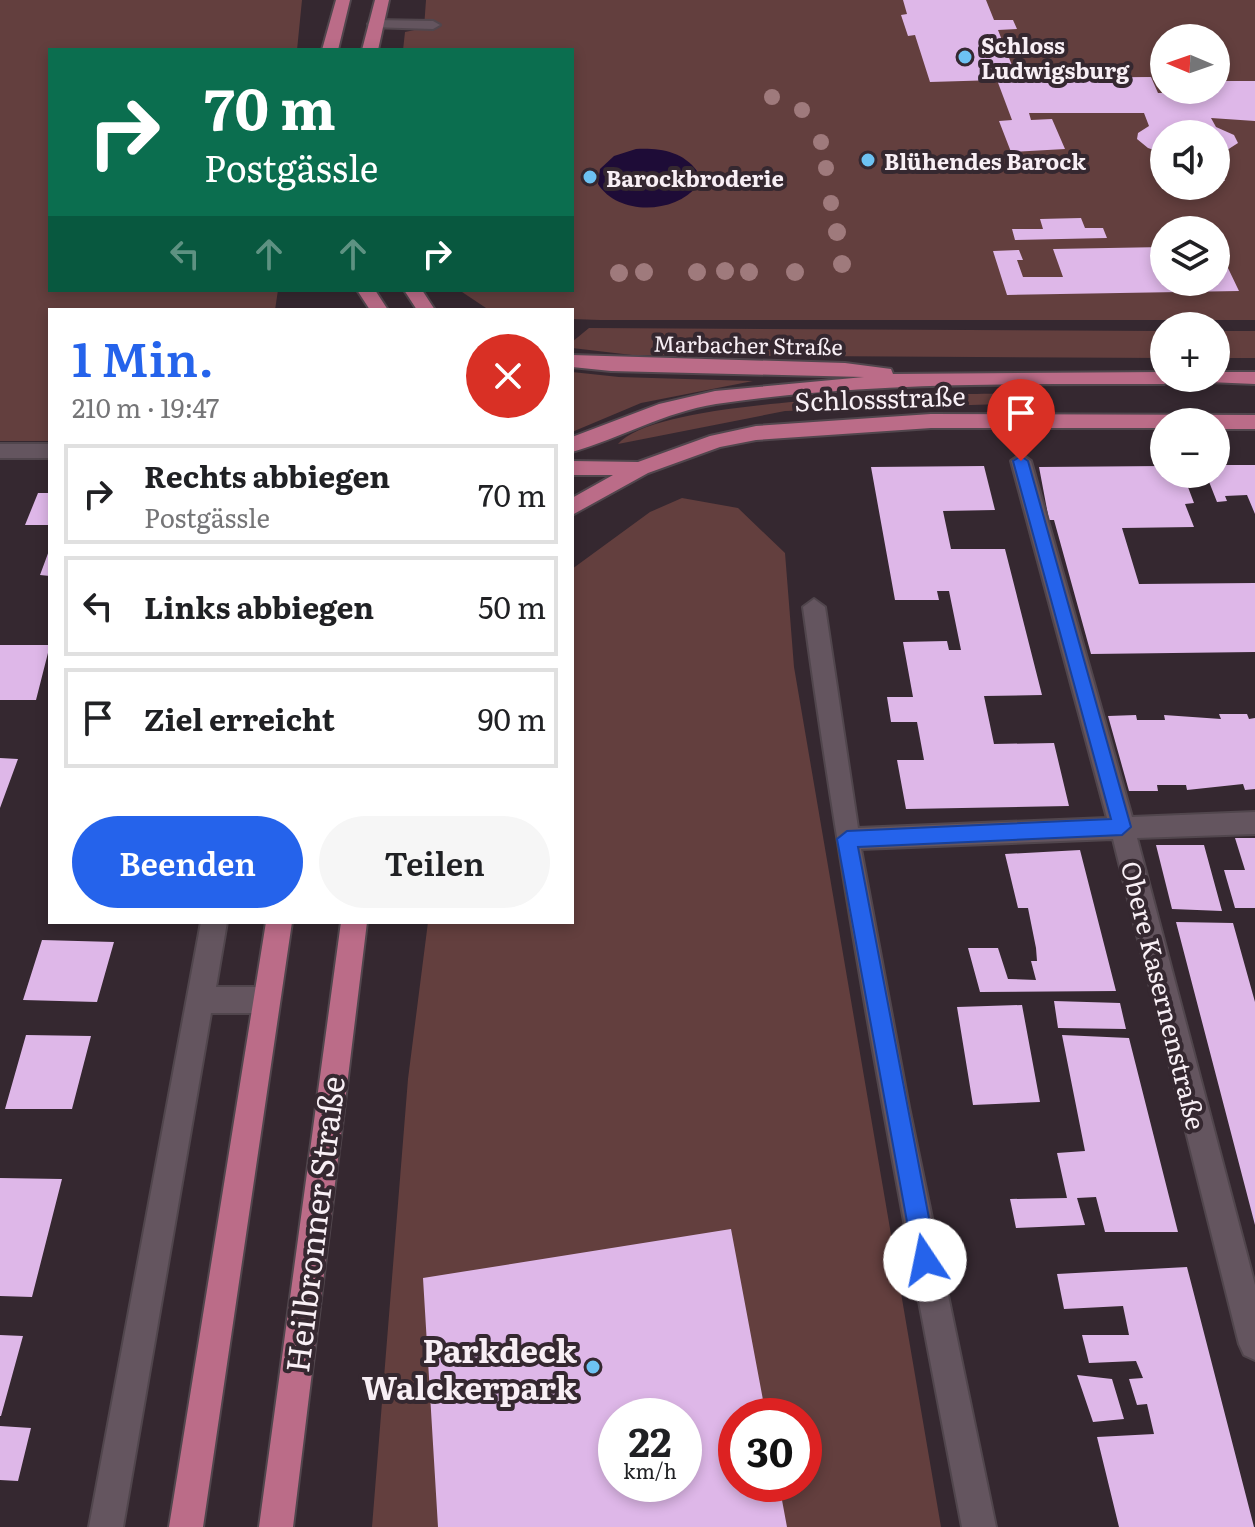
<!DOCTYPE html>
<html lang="de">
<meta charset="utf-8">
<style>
:root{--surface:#fff;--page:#f6f6f6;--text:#202124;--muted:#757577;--line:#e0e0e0;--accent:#2563eb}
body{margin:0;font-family:Literata,serif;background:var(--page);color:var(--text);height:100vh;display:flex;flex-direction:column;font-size:30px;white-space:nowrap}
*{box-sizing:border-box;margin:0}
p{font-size:26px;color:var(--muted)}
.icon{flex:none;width:44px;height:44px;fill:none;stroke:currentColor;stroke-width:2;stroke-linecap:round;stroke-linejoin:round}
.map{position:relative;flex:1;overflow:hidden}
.side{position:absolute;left:48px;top:308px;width:526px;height:616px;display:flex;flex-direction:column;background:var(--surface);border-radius:0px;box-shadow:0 4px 12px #0003}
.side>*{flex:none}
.banner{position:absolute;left:48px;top:48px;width:526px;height:244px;border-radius:0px;box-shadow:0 4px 12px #0003;background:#0b6e4f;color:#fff;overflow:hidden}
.needle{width:52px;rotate:272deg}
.buttons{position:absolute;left:1150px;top:24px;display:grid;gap:16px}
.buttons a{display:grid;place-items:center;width:80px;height:80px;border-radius:50%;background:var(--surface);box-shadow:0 4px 12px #0003;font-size:40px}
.speed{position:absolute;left:598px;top:1398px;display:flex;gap:16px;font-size:40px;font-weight:700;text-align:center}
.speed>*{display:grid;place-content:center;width:104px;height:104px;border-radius:50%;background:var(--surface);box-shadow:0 4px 12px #0003;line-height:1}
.speed small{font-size:20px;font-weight:400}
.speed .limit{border:12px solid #d22;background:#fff;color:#111}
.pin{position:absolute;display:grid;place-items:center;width:68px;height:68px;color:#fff;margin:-82px -34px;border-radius:50% 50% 50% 0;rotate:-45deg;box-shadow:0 0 8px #0007}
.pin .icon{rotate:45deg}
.me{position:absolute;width:88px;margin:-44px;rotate:349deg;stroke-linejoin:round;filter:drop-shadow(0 0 6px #0008)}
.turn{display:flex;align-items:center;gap:28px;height:168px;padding:0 24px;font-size:36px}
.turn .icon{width:104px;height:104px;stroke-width:2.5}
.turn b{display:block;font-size:56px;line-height:68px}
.lanes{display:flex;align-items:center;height:76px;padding:0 24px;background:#0003;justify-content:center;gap:40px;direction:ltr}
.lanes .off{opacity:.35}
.round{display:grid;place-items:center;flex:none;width:84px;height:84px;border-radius:42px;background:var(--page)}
.overview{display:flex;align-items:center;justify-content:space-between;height:136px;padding:0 24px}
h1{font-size:48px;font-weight:600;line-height:60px;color:var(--accent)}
.button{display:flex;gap:16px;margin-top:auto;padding:16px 24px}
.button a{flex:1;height:92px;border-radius:48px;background:var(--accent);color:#fff;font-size:32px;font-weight:600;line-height:92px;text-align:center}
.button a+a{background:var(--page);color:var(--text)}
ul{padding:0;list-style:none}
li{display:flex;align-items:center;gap:24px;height:100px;margin:0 16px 12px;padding:0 8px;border:4px solid var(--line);border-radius:0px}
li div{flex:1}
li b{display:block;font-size:30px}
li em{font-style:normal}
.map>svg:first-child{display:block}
.green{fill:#633f3e;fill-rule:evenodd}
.water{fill:#1e0c37}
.building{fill:#deb7e8;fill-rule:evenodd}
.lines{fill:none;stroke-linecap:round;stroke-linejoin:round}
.minor-casing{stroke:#51464d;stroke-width:4}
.major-casing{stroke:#51464d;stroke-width:4}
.minor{fill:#64555f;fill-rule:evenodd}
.major{fill:#bb6c88;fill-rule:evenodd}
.tree{fill:#9f7a7c}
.route{fill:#2563eb;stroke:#184099;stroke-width:2}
.poi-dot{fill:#6dc2f3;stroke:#352830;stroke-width:3}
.labels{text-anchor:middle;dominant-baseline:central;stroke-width:8;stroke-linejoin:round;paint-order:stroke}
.far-poi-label{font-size:22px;font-weight:bold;fill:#f8eff5;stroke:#352830;text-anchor:start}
.far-street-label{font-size:22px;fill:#f8eff5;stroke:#352830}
.street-label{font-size:26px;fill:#f8eff5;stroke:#352830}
.near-street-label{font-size:32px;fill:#f8eff5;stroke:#352830}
.near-poi-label{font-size:32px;font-weight:bold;fill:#f8eff5;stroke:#352830;text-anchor:end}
</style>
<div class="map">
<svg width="1255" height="1527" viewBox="0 0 1255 1527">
<rect width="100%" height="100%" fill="#352830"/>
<!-- green -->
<path class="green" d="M0 0H302L297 50H50V290H278L275 310H50V441H0Z
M426 0H1255V320H600L572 319V310H489L459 290H572V50H403L405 32 424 28ZM1164 38H1216V90H1164ZM1164 134H1216V186H1164ZM1164 230H1216V282H1164Z
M589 328 1164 331V358L632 355 572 348V342Z
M1216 331H1255V358H1216Z
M572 372 619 377 753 381 641 403 572 432Z
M1030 393 1032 403 785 411 618 444C662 394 956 395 1030 393Z
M682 498 738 508 785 553 794 667 941 1527H372L408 1079 428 922H572V569L650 512ZM616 1416H684V1484H616ZM736 1416H804V1484H736Z"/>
<!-- water -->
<path class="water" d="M636 149C660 148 682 151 697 171V186C675 214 618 216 598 184L600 169 614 156Z"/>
<!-- building -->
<path class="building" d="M903 0H986L994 20H1013L1017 29 998 30 1017 78 1151 77 1158 93H1179L1178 90H1216V81H1255V121L1211 118 1216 127 1234 135 1238 143 1224 152 1218 165 1225 181H1216V134H1164V153L1160 152 1148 148 1137 139 1138 133 1149 126 1144 113H1029L1031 120 1052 119 1065 149 1011 152 999 121 1012 120 997 80 930 82 915 35 908 36 901 15 907 14Z
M1081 218 1085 228H1103L1107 238 1015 240 1012 229H1043L1040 219Z
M1216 243 1239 291 1007 295 993 251 1019 250 1023 260H1017L1023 277H1063L1053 249 1164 247V282H1216Z
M1216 465H1255V514L1247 495 1225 496 1227 501 1217 502 1206 474H1216Z
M984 466 995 510 943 511 951 549H1005L1042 695 984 696 994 744 1054 743 1069 806 906 809 897 760H924L917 722H891L887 697H913L903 642 947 641 949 650H961L949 591H937L939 600H895L871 467Z
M1164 466V474H1183L1194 503 1185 504 1194 527 1122 528 1139 584 1255 583V652L1091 654 1054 520H1049L1039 467Z
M38 493H50V525H25Z
M50 548V576L40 575Z
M0 645H50L36 700H0Z
M1219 714H1247L1249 719 1255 718V789L1245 790 1243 784 1187 790 1186 785H1157L1158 791H1129L1108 716 1136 715 1137 720H1165L1164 715 1221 719Z
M0 758 18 759 0 808Z
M1235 838H1255V908H1235L1224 870H1245Z
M1156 845H1204L1222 911 1172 909Z
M1080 850 1116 991 980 992 968 948H998L1008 979 1036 980 1031 961H1037L1036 948 1028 908H1018L1005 854Z
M1176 922 1233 923 1255 1002V1225Z
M42 940 114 942 97 1002 23 1000Z
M1054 1001 1120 1003 1126 1029 1058 1028Z
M1022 1005 1040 1102 973 1105 957 1007Z
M26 1035 91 1036 72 1109H5Z
M1062 1035 1129 1038 1178 1232H1105L1096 1197 1077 1198 1085 1225 1016 1228 1010 1199 1067 1198 1057 1153 1085 1151Z
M0 1178 62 1179 32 1297 0 1296Z
M731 1229 766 1416H736V1484H779L787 1527H438L423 1278ZM616 1416H684V1484H616Z
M1187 1267 1254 1527H1119L1097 1437 1154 1434 1147 1404 1137 1405 1129 1379 1143 1378 1136 1361 1089 1363 1082 1335H1129L1123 1306 1064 1309 1057 1274Z
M0 1335 23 1336 1 1416H0Z
M1077 1375 1112 1379 1124 1419 1093 1422Z
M0 1426 31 1428 18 1481 0 1480Z"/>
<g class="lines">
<!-- minor casing -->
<g class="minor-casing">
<path id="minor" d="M375 20 433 21 440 25 433 29 370 27 368 24Z
M0 444H50V458H0Z
M1021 454 1031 461 1132 817 1255 812V834L1137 838 1255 1285V1360L1244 1355 1239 1344 1113 839 861 849 909 1107 996 1527H962C903 1220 845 917 803 607L814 599 825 607 858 828 1107 818 1011 461Z
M201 922H227L216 987H267L277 991 280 1000 277 1009 267 1013H211L123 1527H89Z"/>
</g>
<!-- major casing -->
<g class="major-casing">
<path id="major" d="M336 0H350L338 50H322Z
M375 0H389L378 50H362Z
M357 290H375L388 310H370Z
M404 290H422L435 310H417Z
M572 355 845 363 891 369 893 374 1164 372V378H1174L1164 384C1014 384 864 382 716 404 665 412 621 438 572 452V437L659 404 715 391 864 377 611 371 572 367Z
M1216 372H1255V384L1209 382 1206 378H1216Z
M931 414 1255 415V429H1216V422H1164V428H931L756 440 720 447 648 473 572 515V498L613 475H572V461L638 462 710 436 756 426Z
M266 922H292L203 1527H169Z
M341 922H367L293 1527H259Z"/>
</g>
<!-- minor -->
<use href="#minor" class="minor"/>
<!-- major -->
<use href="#major" class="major"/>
</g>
<!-- trees -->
<g class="tree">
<circle cx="772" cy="97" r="8"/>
<circle cx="802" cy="110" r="8"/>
<circle cx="821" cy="142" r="8"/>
<circle cx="826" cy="168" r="8"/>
<circle cx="831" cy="203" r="8"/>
<circle cx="837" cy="232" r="9"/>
<circle cx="842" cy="264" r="9"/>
<circle cx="725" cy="271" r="9"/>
<circle cx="644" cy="272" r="9"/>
<circle cx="697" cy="272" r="9"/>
<circle cx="749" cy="272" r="9"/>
<circle cx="795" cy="272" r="9"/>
<circle cx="619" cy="273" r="9"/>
</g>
<!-- route -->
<path class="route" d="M1021 456 1028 461 1131 827 1122 835 858 847 937 1260 933 1268 925 1271 917 1268 914 1260 837 839 847 831 1111 819 1013 461Z"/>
<!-- markers -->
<g class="poi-dot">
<circle cx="965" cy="57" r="8"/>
<circle cx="868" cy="160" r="8"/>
<circle cx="590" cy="177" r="8"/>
<circle cx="593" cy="1367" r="8"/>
</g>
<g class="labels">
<!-- far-poi labels -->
<g class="far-poi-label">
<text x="981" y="44">Schloss<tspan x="981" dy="25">Ludwigsburg</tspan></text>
<text x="884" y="160">Blühendes Barock</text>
<text x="606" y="177">Barockbroderie</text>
</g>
<!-- far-street labels -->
<g class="far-street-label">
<text transform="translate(748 344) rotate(1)">Marbacher Straße</text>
</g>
<!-- street labels -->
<g class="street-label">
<text transform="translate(880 397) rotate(-2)">Schlossstraße</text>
<text transform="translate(1165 995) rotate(76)">Obere Kasernenstraße</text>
</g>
<!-- near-street labels -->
<g class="near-street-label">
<text transform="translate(313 1224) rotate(-83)">Heilbronner Straße</text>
</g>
<!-- near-poi labels -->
<g class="near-poi-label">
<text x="577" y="1349">Parkdeck<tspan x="577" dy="37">Walckerpark</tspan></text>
</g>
</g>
</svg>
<div class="buttons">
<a><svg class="needle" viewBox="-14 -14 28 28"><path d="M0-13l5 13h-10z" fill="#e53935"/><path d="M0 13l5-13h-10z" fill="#757577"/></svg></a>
<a><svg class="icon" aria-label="sound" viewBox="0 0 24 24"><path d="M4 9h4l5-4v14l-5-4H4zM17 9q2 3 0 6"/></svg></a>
<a><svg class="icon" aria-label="layers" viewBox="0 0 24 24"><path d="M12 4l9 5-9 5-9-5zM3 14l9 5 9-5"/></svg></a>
<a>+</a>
<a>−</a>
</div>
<div class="speed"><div>22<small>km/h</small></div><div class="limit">30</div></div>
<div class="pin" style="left:1021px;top:461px;background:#d93025"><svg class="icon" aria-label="arrive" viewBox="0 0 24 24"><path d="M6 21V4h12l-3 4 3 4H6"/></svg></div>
<svg class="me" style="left:925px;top:1260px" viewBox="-20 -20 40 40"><circle r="19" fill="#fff"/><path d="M0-13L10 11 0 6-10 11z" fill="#2563eb"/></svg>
<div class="banner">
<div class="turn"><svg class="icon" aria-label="right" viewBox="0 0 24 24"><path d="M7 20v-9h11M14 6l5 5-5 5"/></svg><div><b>70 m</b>Postgässle</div></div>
<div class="lanes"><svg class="icon off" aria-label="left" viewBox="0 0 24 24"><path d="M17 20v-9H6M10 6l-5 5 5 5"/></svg><svg class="icon off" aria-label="ahead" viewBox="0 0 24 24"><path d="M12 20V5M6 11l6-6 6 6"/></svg><svg class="icon off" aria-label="ahead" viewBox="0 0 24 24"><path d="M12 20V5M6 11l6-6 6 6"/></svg><svg class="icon" aria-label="right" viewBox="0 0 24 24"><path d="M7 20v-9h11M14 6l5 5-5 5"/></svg></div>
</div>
<section class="side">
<div class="overview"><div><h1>1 Min.</h1><p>210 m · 19:47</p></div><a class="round" style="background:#d93025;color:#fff"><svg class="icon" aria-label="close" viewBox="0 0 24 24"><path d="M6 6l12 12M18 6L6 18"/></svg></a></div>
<ul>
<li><svg class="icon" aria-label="right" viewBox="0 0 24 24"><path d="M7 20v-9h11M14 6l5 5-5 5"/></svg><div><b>Rechts abbiegen</b><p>Postgässle</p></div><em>70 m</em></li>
<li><svg class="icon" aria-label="left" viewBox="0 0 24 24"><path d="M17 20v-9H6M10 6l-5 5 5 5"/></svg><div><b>Links abbiegen</b></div><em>50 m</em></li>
<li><svg class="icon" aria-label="arrive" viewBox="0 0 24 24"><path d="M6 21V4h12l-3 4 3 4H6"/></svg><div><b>Ziel erreicht</b></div><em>90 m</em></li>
</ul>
<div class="button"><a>Beenden</a><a>Teilen</a></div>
</section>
</div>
